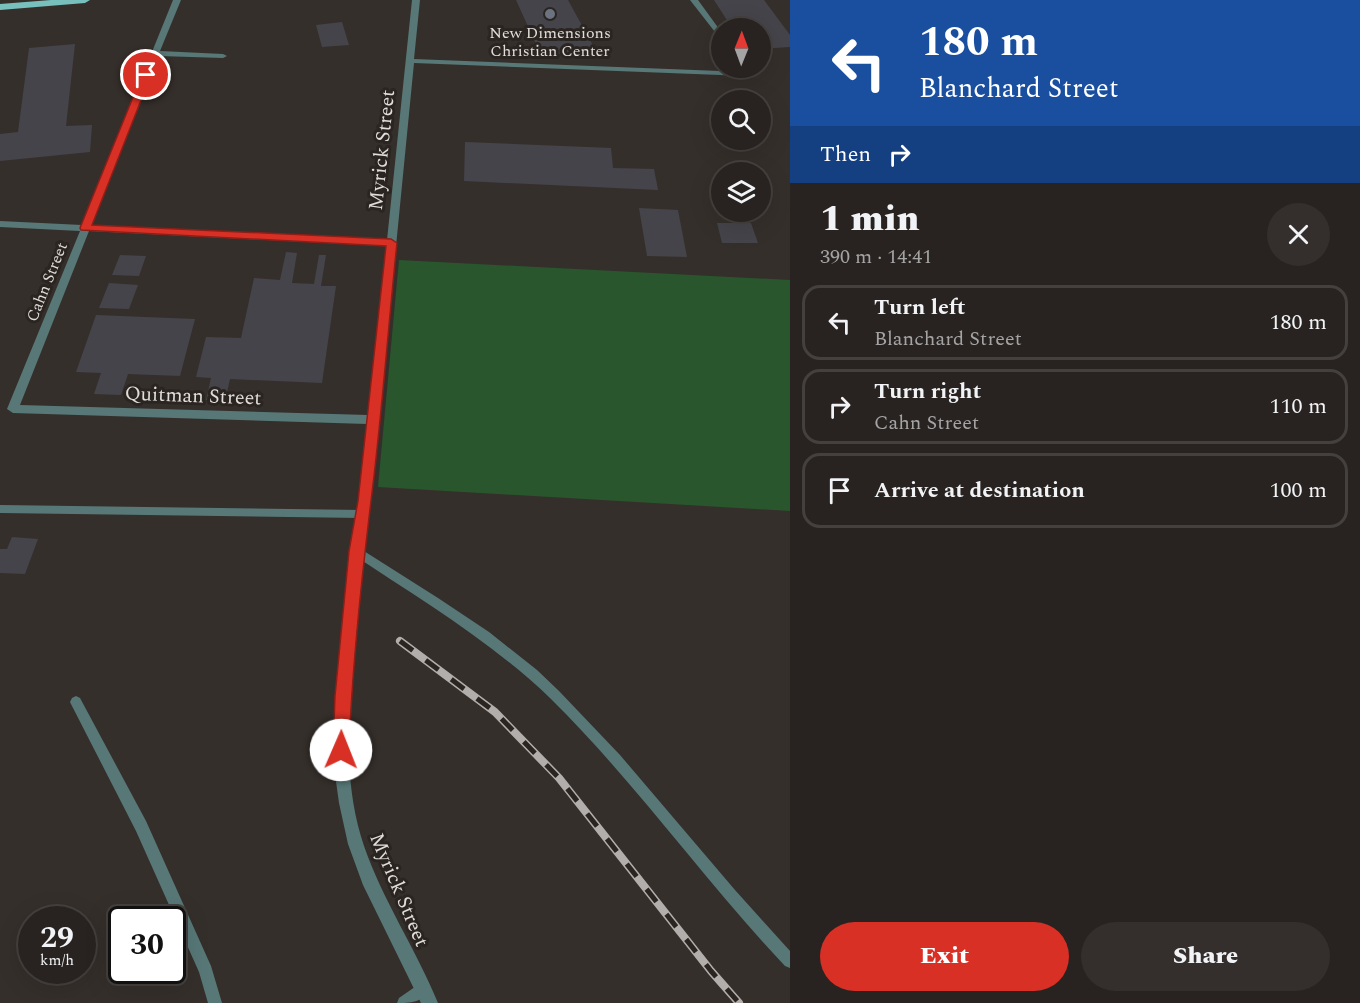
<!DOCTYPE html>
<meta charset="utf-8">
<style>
:root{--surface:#282320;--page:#342f2d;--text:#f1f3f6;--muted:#a5a4a5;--line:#44403e;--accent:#d93025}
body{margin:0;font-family:Spectral,serif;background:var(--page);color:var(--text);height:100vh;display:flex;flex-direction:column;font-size:22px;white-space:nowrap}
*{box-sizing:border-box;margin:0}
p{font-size:20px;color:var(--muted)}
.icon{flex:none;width:33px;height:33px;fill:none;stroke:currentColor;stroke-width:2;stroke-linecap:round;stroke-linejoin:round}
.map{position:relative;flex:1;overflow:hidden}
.panel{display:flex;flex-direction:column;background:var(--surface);width:570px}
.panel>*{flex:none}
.guide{background:#1a4fa0;color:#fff;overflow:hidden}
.needle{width:39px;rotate:1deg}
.tools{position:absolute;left:711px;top:18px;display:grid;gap:12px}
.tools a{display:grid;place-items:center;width:60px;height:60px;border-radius:50%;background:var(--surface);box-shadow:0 6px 24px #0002,0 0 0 2px var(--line);font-size:30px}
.speed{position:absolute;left:18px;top:906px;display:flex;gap:12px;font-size:30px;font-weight:700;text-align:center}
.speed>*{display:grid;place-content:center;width:78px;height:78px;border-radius:50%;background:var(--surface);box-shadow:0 6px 24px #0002,0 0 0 2px var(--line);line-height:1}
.speed small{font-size:15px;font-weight:400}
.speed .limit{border:3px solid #111;border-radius:9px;background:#fff;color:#111}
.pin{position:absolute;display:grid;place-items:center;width:51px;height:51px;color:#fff;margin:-26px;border:3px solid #fff;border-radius:50%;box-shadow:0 2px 6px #0007}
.me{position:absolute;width:66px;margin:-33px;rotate:1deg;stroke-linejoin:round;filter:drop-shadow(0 0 4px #0008)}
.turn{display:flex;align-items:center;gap:21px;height:126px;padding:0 30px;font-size:27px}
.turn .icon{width:78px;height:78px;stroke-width:2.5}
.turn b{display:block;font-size:42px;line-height:51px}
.then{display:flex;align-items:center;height:57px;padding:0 30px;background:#0003;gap:12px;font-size:22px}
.round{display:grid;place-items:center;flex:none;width:63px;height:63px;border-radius:32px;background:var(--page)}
.summary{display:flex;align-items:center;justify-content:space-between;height:102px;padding:0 30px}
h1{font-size:36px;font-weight:800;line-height:45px}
.button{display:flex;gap:12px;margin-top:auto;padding:12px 30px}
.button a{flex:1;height:69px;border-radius:36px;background:var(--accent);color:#fff;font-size:24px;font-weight:800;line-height:69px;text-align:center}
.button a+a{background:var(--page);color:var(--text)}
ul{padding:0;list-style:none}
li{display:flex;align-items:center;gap:18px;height:75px;margin:0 12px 9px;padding:0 18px;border:3px solid var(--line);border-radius:18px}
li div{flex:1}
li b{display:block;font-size:22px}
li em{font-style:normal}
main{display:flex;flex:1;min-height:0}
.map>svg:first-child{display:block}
.green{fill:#2a562d}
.building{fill:#45444a}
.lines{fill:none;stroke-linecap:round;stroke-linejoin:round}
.service{fill:#577877;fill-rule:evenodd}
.minor{fill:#577877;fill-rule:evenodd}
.primary{fill:#77c0be;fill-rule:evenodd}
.rail-casing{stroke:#b2aeab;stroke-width:8}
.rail{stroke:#2b2521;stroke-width:5;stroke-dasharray:16;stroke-linecap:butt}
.route{fill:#d93025;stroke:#8d1f18;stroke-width:1.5}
.worship-dot{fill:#6b7280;stroke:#2b2521;stroke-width:2}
.labels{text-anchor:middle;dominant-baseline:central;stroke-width:6;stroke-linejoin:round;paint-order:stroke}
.far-poi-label{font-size:16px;fill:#e0ddda;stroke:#2b2521}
.far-street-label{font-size:16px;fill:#e0ddda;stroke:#2b2521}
.street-label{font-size:20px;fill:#e0ddda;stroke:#2b2521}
</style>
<main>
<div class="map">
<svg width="790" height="1003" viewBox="0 0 790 1003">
<rect width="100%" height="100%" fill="#352f2b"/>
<!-- green -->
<path class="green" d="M399 260 790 280V511L378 487Z"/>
<!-- building -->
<path class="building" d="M516 0H568L596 51 541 55Z
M714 0H764L790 35V47L760 49V28H732Z
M342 22 349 45 322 47 316 25Z
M75 44 66 126 92 125 90 152 0 161V134L18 132 29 48Z
M465 142 611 148 613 168 654 169 658 190 464 181Z
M639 208 678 210 687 257 647 256Z
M717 223H751L758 243H722Z
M286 252 297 253 292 283 314 284 319 255H326L321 286H336L322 383 230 379 225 401 206 400 211 378 196 377 206 337 241 338 254 278 280 280Z
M120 255 146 256 139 276 112 275Z
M109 283 138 285 129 309 99 308Z
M96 315 195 319 180 376 128 374 121 395 94 394 101 373 76 372Z
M12 537 38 539 25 574 0 573V549H7Z"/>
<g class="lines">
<!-- service -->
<path class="service" d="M0 505 362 510 366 511 367 514 366 517 362 518 0 513Z
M356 546 438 598 489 632 537 670 559 691 620 755 735 890 790 951V968L785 966C704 880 635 782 551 699 492 642 420 599 352 554L351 551 352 548Z
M76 696 80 698 146 821 211 966 222 1003H208L199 972 136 831 72 706 70 702 72 698Z
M422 982 427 984 429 989C423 1003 410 1003 397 1003L399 998Z"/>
<!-- minor -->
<path class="minor" d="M173 0H181L160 51 223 54 227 56 223 58 159 56 91 225 387 240 412 0H420L414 59 746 72 750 74 746 76 414 63 371 501C362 551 358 601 354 651 349 718 342 780 364 846 383 901 416 949 438 1003H421L363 885 348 844 339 803 334 767V732L350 551 359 501 367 424 13 413 7 409 80 231 0 227V221L82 225ZM89 231 386 246 368 415 20 405Z
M690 0H698L722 33V41Z"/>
<!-- primary -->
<path class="primary" d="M51 0H90L85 3 0 10V4Z"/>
<!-- rail casing -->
<g class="rail-casing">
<path id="rail" d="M400 641 495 712 559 778 711 971 739 1003"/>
</g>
<!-- rail -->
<use href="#rail" class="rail"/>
</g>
<!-- route -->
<path class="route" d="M146 72 151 75 92 225 391 239 397 243C388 328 382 415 371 501 361 583 352 666 349 750L347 755 341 758 335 755 333 750 335 696 349 551 358 501 386 246 81 230 80 228 142 75Z"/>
<!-- markers -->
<circle class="worship-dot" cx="550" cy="14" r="6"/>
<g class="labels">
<!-- far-poi labels -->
<g class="far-poi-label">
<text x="550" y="33">New Dimensions<tspan x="550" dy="18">Christian Center</tspan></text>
</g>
<!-- far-street labels -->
<g class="far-street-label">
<text transform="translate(47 282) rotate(-68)">Cahn Street</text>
</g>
<!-- street labels -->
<g class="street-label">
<text transform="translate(382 150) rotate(-84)">Myrick Street</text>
<text transform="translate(193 396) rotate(2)">Quitman Street</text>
<text transform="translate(399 890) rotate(67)">Myrick Street</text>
</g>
</g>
</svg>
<div class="tools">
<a><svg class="needle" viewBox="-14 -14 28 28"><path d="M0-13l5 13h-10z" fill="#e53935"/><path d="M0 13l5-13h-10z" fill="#a5a4a5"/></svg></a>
<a><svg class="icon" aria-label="search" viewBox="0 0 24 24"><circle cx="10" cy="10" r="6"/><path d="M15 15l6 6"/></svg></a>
<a><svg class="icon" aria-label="layers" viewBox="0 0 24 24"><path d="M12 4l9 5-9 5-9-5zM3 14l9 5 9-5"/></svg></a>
</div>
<div class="speed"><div>29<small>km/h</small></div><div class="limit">30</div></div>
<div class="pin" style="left:146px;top:75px;background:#d93025"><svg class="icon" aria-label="arrive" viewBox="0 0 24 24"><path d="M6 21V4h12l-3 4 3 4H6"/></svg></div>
<svg class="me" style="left:341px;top:750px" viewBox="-20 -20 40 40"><circle r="19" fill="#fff"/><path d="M0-13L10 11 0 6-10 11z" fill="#d93025"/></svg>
</div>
<section class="panel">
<div class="guide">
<div class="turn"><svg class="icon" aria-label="left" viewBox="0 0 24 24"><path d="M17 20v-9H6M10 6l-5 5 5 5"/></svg><div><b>180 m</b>Blanchard Street</div></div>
<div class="then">Then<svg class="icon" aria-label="right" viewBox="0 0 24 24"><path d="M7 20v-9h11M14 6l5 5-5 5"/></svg></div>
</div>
<div class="summary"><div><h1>1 min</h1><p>390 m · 14:41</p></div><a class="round"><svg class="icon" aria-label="close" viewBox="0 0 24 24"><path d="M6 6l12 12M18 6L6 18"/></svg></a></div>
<ul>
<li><svg class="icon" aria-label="left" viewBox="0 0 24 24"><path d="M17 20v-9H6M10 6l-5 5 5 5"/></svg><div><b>Turn left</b><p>Blanchard Street</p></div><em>180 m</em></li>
<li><svg class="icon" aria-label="right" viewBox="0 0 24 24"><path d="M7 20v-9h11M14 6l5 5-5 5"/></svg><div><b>Turn right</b><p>Cahn Street</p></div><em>110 m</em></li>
<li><svg class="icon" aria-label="arrive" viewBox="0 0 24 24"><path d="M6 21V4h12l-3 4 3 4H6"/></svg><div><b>Arrive at destination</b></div><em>100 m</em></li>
</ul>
<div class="button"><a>Exit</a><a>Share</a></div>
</section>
</main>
